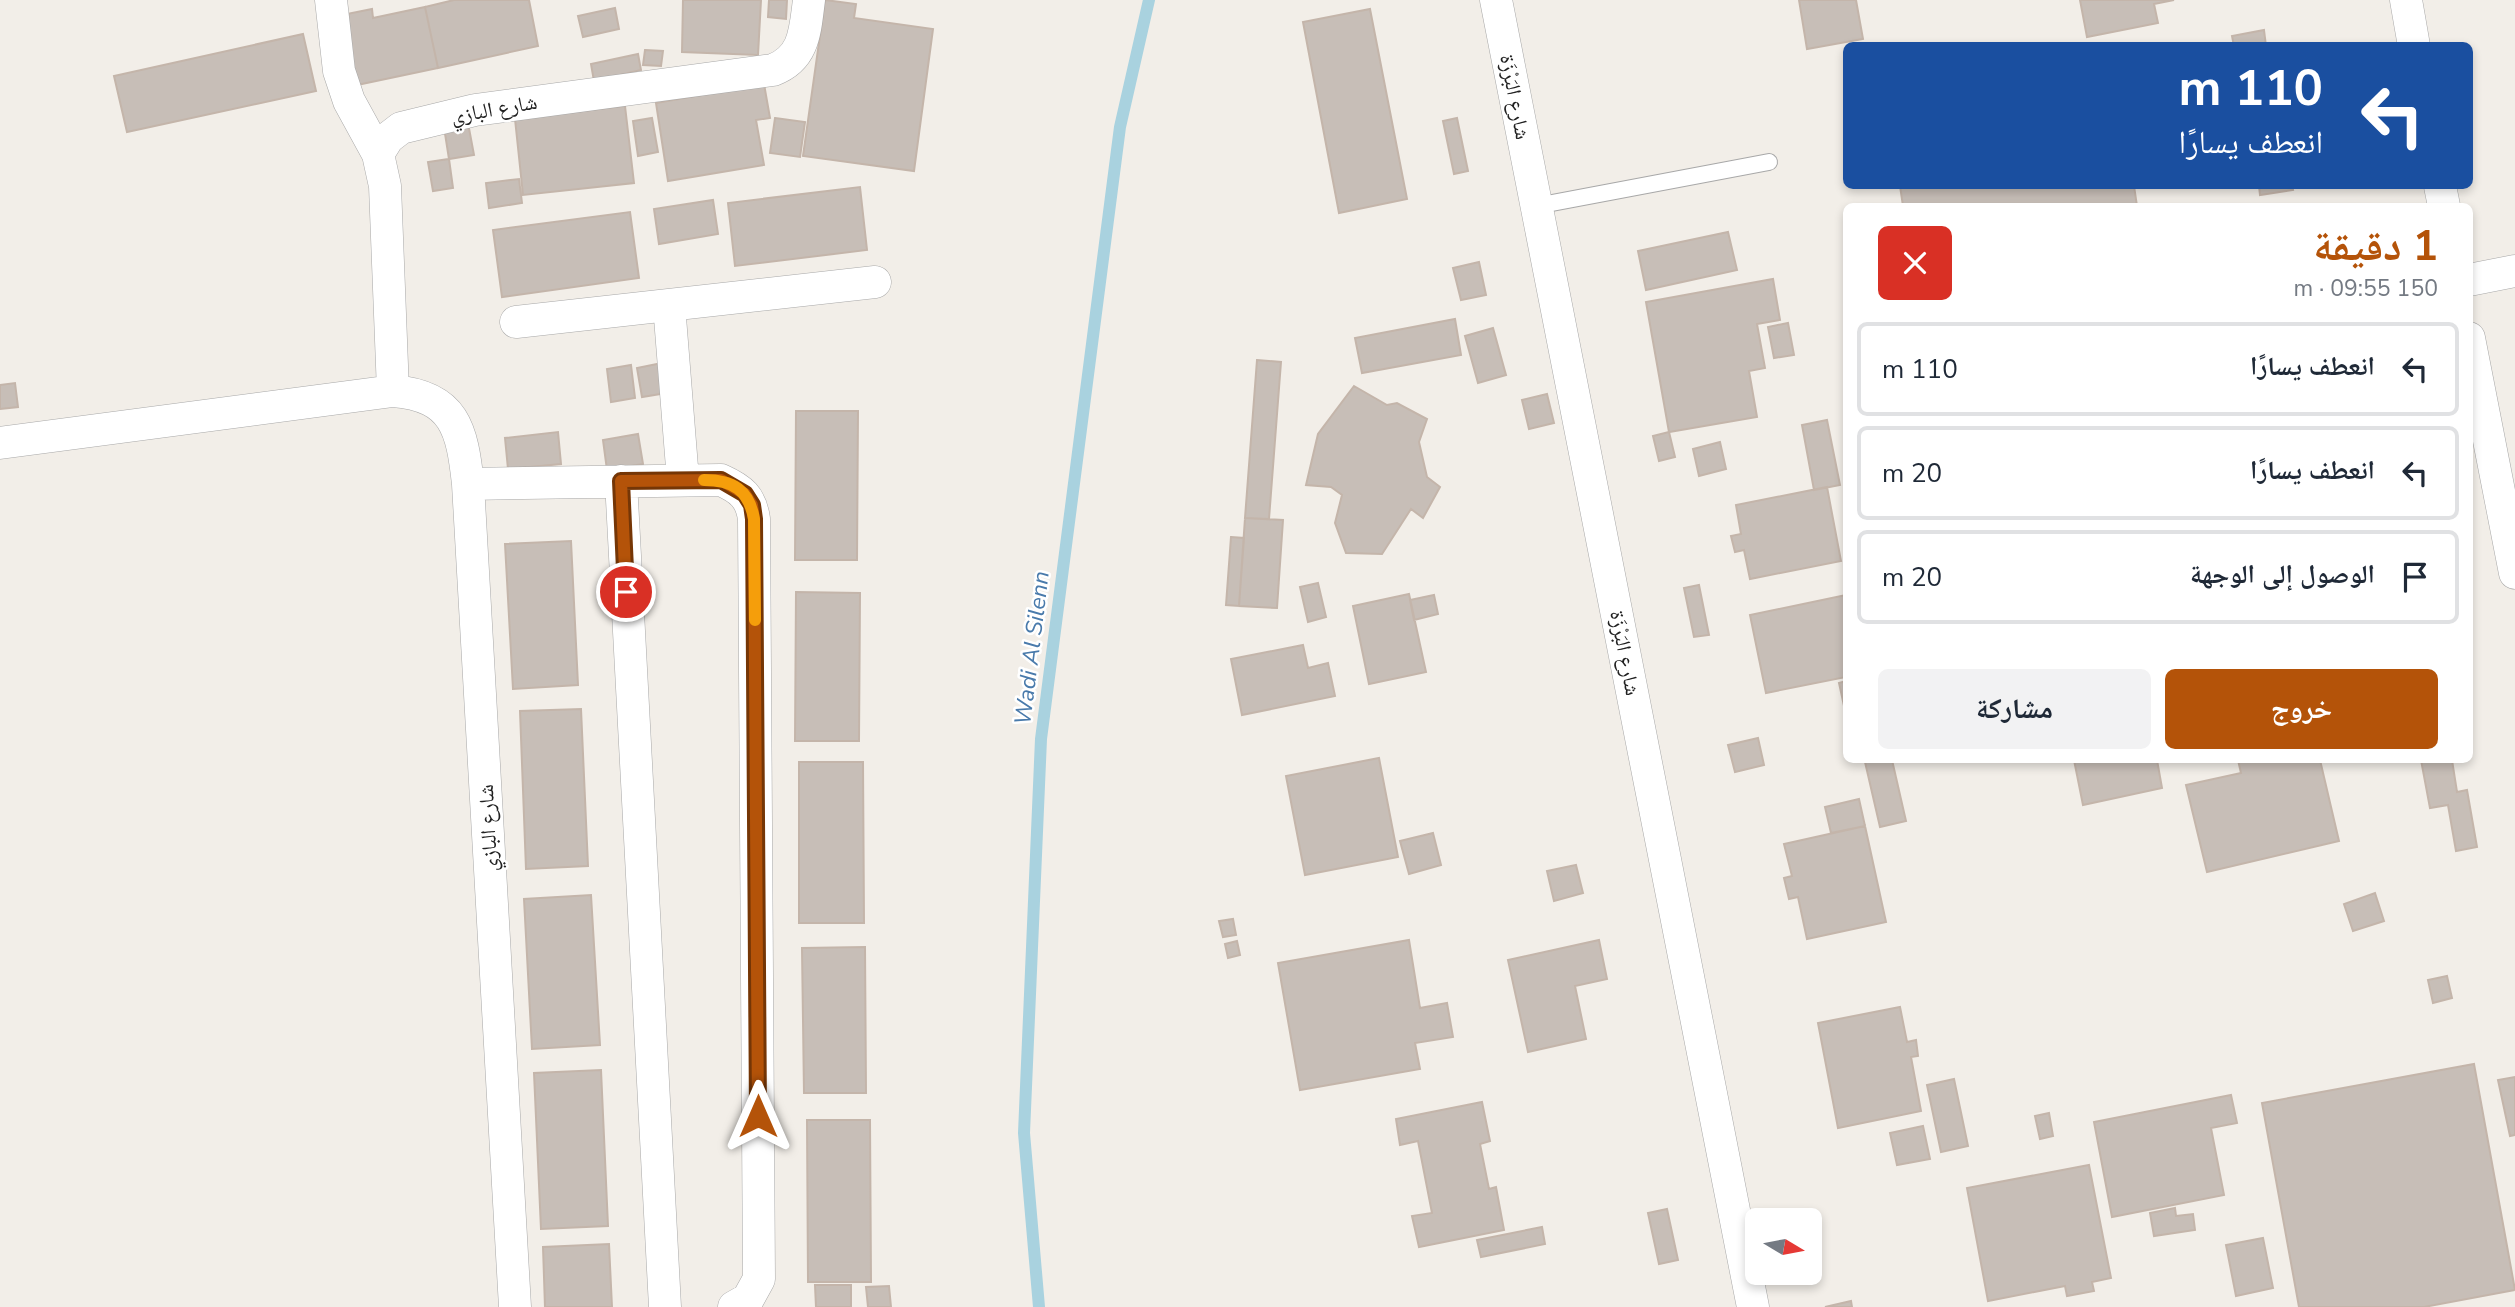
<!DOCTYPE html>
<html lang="ar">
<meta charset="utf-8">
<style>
:root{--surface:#fff;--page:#f2f2f3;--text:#1f2937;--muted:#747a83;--line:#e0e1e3;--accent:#b45309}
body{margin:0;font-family:"Nunito Sans","Noto Naskh Arabic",sans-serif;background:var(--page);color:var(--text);direction:rtl;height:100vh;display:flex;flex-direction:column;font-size:26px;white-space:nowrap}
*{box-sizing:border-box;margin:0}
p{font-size:23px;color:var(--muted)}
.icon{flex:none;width:38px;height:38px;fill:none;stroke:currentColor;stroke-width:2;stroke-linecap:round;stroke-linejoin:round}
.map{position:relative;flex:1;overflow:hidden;direction:ltr}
.drawer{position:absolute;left:1843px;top:203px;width:630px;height:560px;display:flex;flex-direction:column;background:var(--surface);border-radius:10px;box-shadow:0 4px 10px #0003;direction:rtl}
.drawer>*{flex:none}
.top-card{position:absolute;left:1843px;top:42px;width:630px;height:147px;border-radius:10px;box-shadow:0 4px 10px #0003;direction:rtl;background:#1a4fa0;color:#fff;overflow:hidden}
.needle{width:46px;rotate:100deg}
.fabs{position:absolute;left:1745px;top:1208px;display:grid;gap:14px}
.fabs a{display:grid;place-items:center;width:77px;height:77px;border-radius:10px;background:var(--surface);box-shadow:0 4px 10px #0003;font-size:35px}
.pin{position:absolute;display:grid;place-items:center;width:60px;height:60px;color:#fff;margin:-30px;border:4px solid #fff;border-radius:50%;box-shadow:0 2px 7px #0007}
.me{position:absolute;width:77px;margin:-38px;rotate:0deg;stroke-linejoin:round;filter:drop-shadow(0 0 5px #0008)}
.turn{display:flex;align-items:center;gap:24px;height:147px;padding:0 35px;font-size:32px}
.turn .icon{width:91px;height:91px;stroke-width:2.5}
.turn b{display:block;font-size:49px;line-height:60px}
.round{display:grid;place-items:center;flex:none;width:74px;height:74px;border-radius:10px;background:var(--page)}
.overview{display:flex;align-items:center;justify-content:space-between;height:119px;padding:0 35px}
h1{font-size:42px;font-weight:700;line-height:52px;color:var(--accent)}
.action{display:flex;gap:14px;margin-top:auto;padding:14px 35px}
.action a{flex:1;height:80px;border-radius:10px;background:var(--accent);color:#fff;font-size:28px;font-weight:700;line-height:80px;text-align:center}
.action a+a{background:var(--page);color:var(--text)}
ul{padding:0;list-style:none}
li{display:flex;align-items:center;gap:21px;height:94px;margin:0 14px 10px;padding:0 21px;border:4px solid var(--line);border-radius:10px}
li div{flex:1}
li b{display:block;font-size:26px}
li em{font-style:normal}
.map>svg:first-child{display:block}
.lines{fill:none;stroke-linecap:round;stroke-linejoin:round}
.stream{stroke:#a9d2df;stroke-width:12}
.building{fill:#c7beb7;stroke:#c4b5aa;stroke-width:2}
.service-casing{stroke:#a8a8a8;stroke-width:18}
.minor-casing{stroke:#a8a8a8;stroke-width:33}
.service{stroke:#fff;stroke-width:16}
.minor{stroke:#fff;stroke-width:32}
.route-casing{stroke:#753606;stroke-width:18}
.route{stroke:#b45309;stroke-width:12}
.slow{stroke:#f59e0b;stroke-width:12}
.labels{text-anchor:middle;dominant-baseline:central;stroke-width:5;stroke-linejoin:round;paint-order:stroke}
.street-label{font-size:21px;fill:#212121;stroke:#fff}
.water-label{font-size:23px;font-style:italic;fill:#497aab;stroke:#fff}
</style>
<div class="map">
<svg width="2515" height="1307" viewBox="0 0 2515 1307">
<rect width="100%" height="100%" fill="#f2eee8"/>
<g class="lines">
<!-- stream -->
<path class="stream" d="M1039 1307 1024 1133 1041 739 1120 127 1149 0"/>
</g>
<!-- building -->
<path class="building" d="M454 0H529L538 46 438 68 425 7Z
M683 0H761L758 55 682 52Z
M769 0H787L786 19 768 17Z
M825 0 856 4 854 18 933 29 914 171 803 156Z
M1799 0H1856L1863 39 1807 49Z
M2080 0H2174L2154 4 2158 23 2087 37Z
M425 7 438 68 357 85 342 15 372 9 373 18Z
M615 8 619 29 583 37 578 16Z
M1370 9 1407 199 1339 213 1303 22Z
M2264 30 2266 46H2234L2232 36Z
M303 34 316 91 127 132 114 76Z
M645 50 663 51 661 66 643 65Z
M638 54 641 70 594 81 591 64Z
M764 84 770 118 756 120 764 165 668 181 656 103Z
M625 106 634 183 523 195 515 119Z
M652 118 658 152 638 156 633 121Z
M775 118 805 122 800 157 770 153Z
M1457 118 1468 171 1454 174 1443 121Z
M468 123 474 155 449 159 444 127Z
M449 159 453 188 433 191 428 162Z
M519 179 522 203 489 208 486 183Z
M1900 186H2134L2137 206H1903Z
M2259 186H2292L2293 190 2260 195Z
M860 187 867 250 735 266 728 203Z
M713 200 718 234 659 244 654 209Z
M630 212 639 278 502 297 493 230Z
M1728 232 1737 270 1646 290 1638 251Z
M1479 262 1486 295 1461 300 1453 268Z
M1773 279 1780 320 1757 324 1765 368 1749 371 1757 417 1669 432 1646 302Z
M1455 319 1461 355 1362 373 1355 338Z
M1788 323 1794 355 1774 358 1768 327Z
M1493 328 1506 375 1478 383 1465 336Z
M1257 360 1281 362 1269 519 1245 518Z
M662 363 667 393 642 397 637 368Z
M631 365 635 398 611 402 607 369Z
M15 383 18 407 0 409V385Z
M1354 386 1387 405 1397 403 1427 419 1419 442 1427 477 1440 487 1423 518 1411 509 1382 554 1346 553 1335 523 1342 495 1331 487 1306 485 1318 434Z
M1547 394 1554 423 1529 429 1522 400Z
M796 411H858L857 560H795Z
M1827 420 1840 485 1814 490 1802 425Z
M558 432 561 464 508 469 505 438Z
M1669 432 1675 457 1659 461 1653 436Z
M638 434 643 464 607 470 603 440Z
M1720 442 1726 469 1699 476 1693 449Z
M1827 487 1841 561 1750 579 1744 550 1735 552 1731 536 1741 534 1736 505Z
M1245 518 1283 520 1277 608 1239 606Z
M1231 537 1244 538 1239 606 1226 605Z
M571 541 578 685 513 689 505 544Z
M1318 583 1326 617 1308 622 1300 587Z
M1699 585 1709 635 1694 637 1684 588Z
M796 592 860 593 859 741H795Z
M1409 594 1426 672 1369 684 1353 606Z
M1434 595 1438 614 1414 620 1410 600Z
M1846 595V677L1766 693 1750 615Z
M1303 645 1308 668 1328 663 1335 696 1242 715 1231 659Z
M1846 681V715L1839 683Z
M581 709 588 866 526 869 520 711Z
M1758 738 1764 765 1735 772 1728 745Z
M1379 758 1398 857 1305 875 1286 776Z
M1876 760H1892L1906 821 1880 827 1865 762Z
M2074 760H2157L2162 788 2083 805Z
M2238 760H2320L2339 841 2207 872 2186 785 2241 773Z
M2421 760H2452L2457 792 2467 790 2477 847 2456 851 2448 805 2430 808Z
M799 762H863L864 923H799Z
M1859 799 1865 826 1831 833 1825 807Z
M1865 826 1886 922 1807 939 1798 897 1789 899 1784 878 1792 876 1784 844Z
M1433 833 1441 865 1409 874 1400 841Z
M1576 865 1583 893 1554 901 1547 871Z
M2375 893 2384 921 2353 931 2344 904Z
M591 895 600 1045 532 1049 524 899Z
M1233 919 1236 935 1223 937 1219 921Z
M1409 940 1420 1008 1447 1003 1453 1037 1415 1043 1420 1069 1300 1090 1278 963Z
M1599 940 1607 979 1575 986 1586 1039 1528 1052 1508 960Z
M1237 941 1240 955 1228 958 1225 944Z
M865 947 866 1093H804L802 948Z
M2447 976 2452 998 2433 1003 2428 980Z
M1900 1007 1907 1042 1916 1040 1918 1056 1911 1057 1921 1111 1838 1128 1818 1023Z
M2474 1064 2515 1290 2424 1307H2299L2262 1103Z
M601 1070 608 1226 541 1229 534 1073Z
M2515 1077V1135L2510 1136 2498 1080Z
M1954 1079 1968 1146 1941 1152 1927 1085Z
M2231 1095 2237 1123 2211 1128 2224 1195 2112 1217 2094 1122Z
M1482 1102 1490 1141 1480 1144 1489 1189 1496 1187 1504 1230 1419 1247 1412 1216 1432 1213 1418 1141 1400 1145 1396 1119Z
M2049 1113 2053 1136 2040 1139 2035 1116Z
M807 1120H870L871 1282H808Z
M1923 1126 1930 1159 1897 1165 1890 1133Z
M2089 1165 2111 1278 2092 1282 2094 1291 2067 1296 2065 1286 1988 1301 1967 1188Z
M2175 1208 2176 1216 2193 1214 2195 1230 2154 1236 2150 1213Z
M1667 1209 1678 1260 1659 1264 1648 1213Z
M1542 1227 1545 1244 1481 1257 1477 1240Z
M2263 1238 2273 1288 2236 1296 2226 1245Z
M609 1244 612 1307H545L543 1247Z
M815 1285H851V1307H816Z
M889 1286 891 1307H868L866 1287Z
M1851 1301 1852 1307H1825Z"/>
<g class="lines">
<!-- service casing -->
<g class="service-casing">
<path id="service" d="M1536 206 1769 162"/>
</g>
<!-- minor casing -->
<g class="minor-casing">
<path id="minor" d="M331 0 339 71 349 101 378 154 385 186 393 391
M1496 0 1753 1307
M2406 0 2414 46
M378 154 388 138 401 128 475 110 773 70C805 58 805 30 809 0
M2440 186 2444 206
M2469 280 2515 271
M669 305 683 480
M516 322 875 282
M2469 338 2515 573
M0 443 393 391C455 396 462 429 468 484L515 1307
M621 481 665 1307
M468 484 721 480C741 489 751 497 754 519L759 1279 748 1299 734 1307"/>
</g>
<!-- service -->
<use href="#service" class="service"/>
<!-- minor -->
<use href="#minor" class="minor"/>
</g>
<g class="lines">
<!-- route casing -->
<g class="route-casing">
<path id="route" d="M626 592 621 481 721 480 745 494 752 505 754 519 758 1116"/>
</g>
<!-- route -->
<use href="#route" class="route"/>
<!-- slow -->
<path class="slow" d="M704 480C733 480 749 490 754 519L755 620"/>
</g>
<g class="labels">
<!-- street labels -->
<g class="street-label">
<text transform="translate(1515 97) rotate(79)">شارع البَرْزَة</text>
<text transform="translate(494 109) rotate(-10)">شارع البازي</text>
<text transform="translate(1625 653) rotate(79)">شارع البَرْزَة</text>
<text transform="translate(488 828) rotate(-93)">شارع البازي</text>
</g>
<!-- water labels -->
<g class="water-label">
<text transform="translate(1032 648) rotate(-83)">Wadi Al Silenn</text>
</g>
</g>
</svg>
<div class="fabs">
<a><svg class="needle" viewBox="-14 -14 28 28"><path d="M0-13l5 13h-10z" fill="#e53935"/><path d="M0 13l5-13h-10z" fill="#747a83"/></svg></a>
</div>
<div class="pin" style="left:626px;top:592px;background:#d93025"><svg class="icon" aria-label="arrive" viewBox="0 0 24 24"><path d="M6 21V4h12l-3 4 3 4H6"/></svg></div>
<svg class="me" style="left:758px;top:1116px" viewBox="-20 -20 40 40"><path d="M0-17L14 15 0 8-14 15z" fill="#b45309" stroke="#fff" stroke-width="4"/></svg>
<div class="top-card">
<div class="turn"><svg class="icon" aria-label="left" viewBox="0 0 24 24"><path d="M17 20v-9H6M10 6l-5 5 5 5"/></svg><div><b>110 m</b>انعطف يسارًا</div></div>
</div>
<section class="drawer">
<div class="overview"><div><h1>1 دقيقة</h1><p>150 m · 09:55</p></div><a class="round" style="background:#d93025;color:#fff"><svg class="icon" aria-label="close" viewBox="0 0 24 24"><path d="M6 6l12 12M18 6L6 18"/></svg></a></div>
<ul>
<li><svg class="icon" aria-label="left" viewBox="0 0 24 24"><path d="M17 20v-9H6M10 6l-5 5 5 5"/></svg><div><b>انعطف يسارًا</b></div><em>110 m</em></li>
<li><svg class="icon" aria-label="left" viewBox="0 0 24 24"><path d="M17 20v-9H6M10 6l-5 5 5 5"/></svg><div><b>انعطف يسارًا</b></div><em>20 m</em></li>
<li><svg class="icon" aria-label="arrive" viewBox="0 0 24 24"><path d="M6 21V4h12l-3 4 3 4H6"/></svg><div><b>الوصول إلى الوجهة</b></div><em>20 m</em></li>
</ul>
<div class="action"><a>خروج</a><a>مشاركة</a></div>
</section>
</div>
